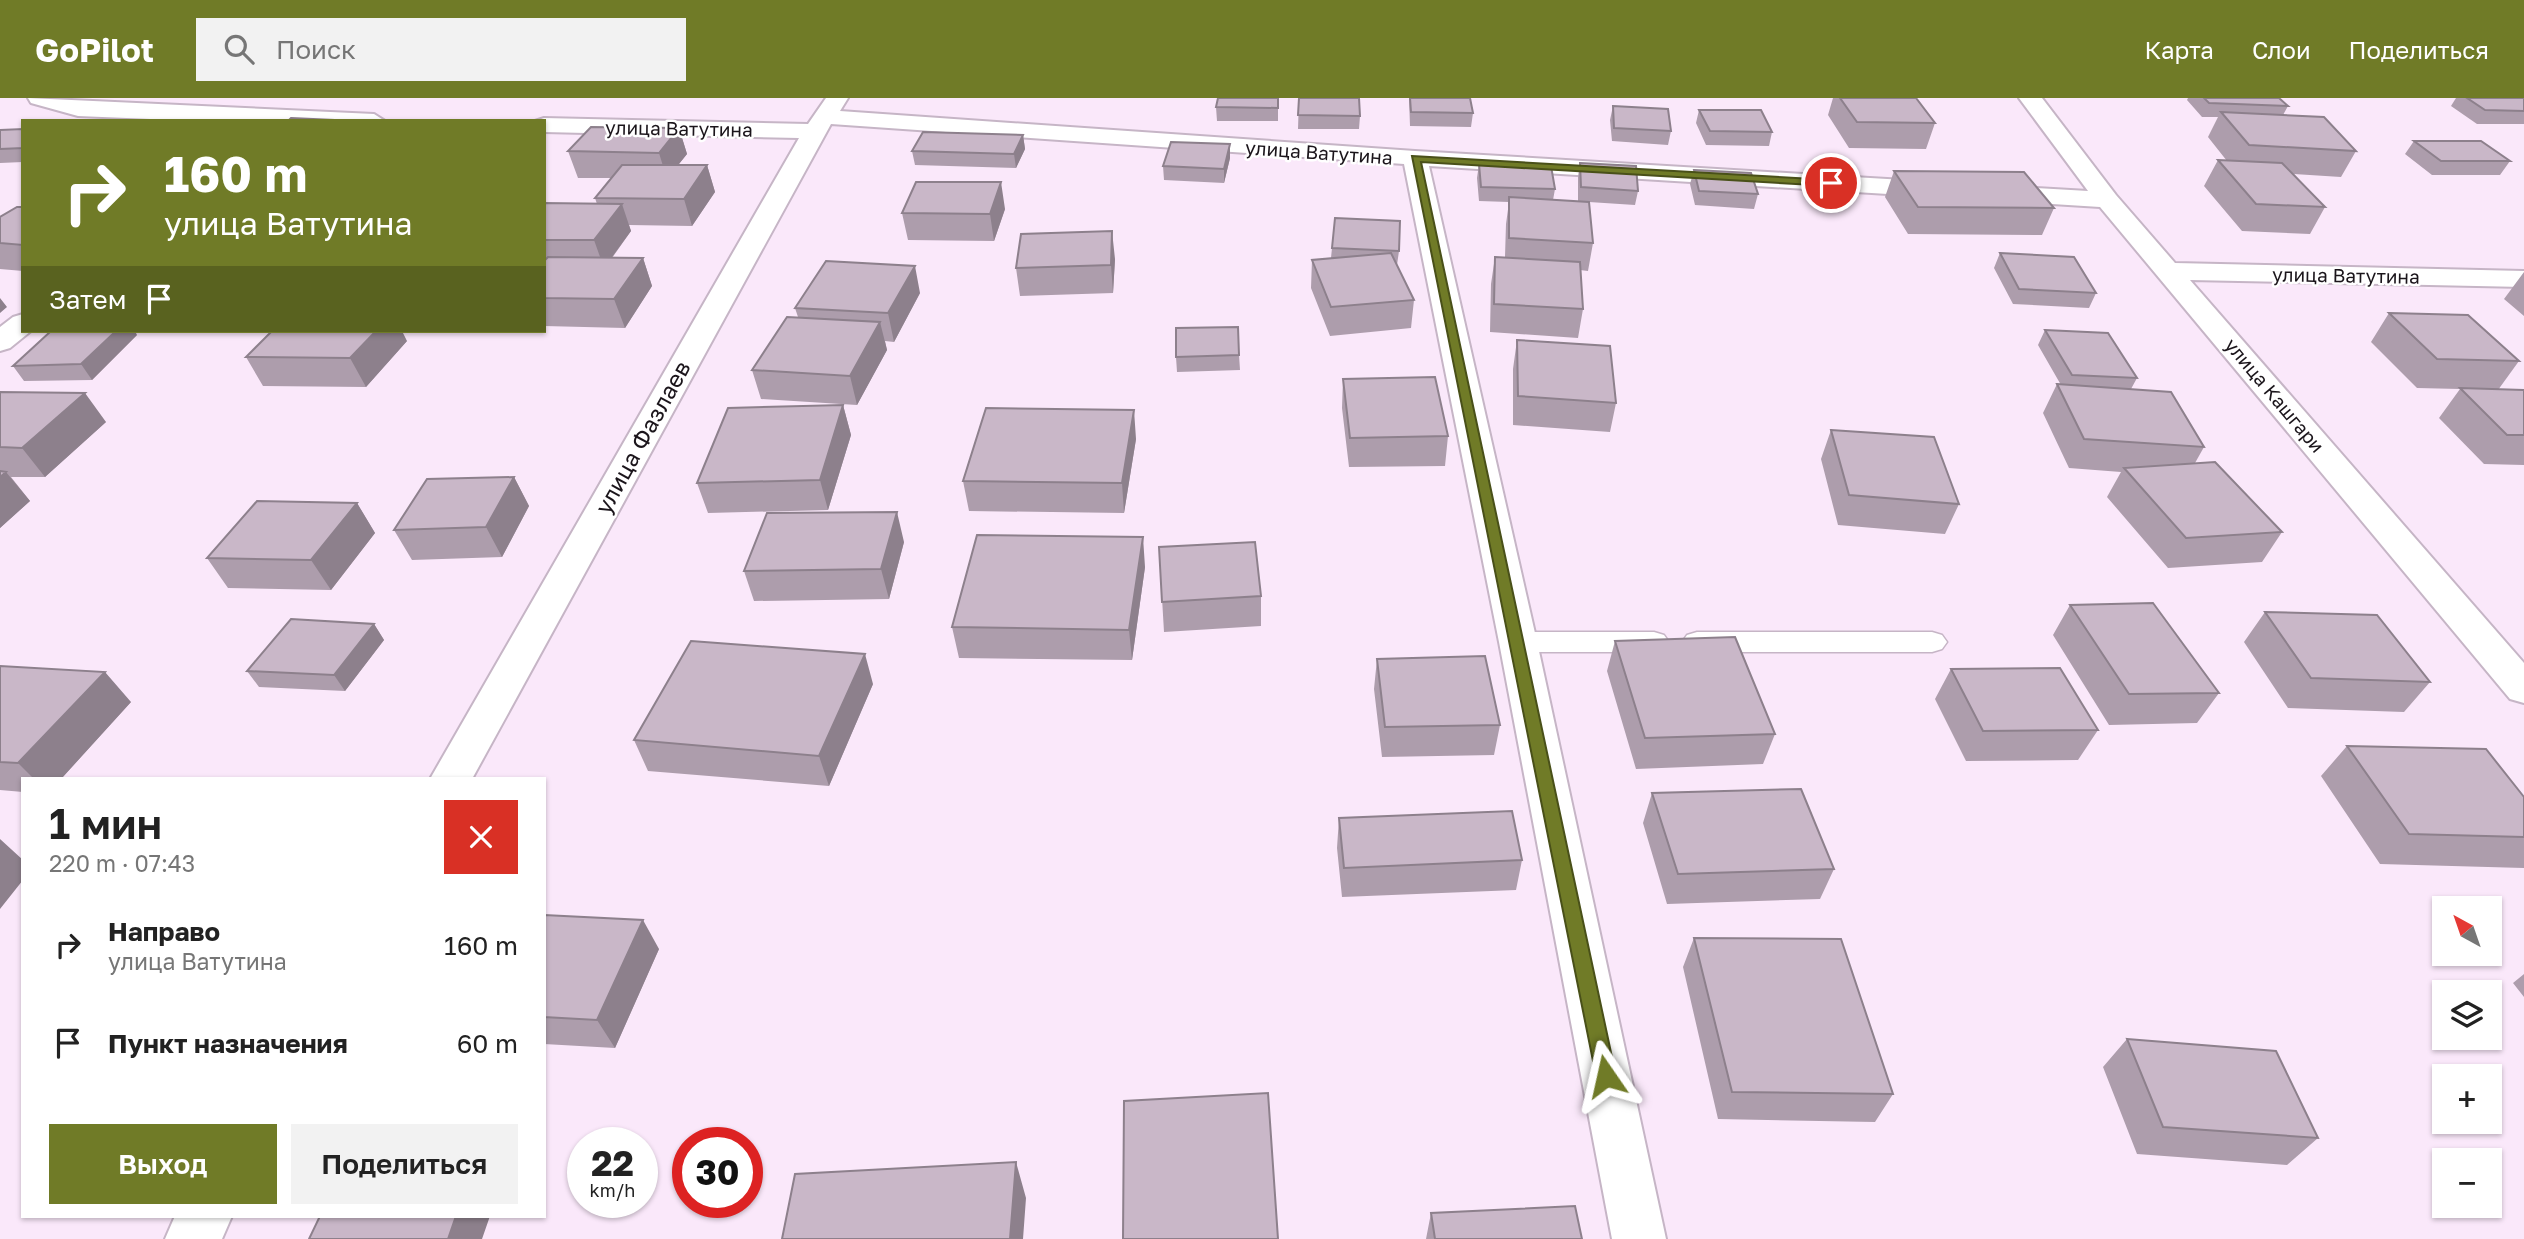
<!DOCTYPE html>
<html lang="ru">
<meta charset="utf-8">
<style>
:root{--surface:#fff;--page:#f2f2f2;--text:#222;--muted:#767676;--accent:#707b27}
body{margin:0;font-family:"Golos Text",sans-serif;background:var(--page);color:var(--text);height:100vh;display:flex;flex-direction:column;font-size:26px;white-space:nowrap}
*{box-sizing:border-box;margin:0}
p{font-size:23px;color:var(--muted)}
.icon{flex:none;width:38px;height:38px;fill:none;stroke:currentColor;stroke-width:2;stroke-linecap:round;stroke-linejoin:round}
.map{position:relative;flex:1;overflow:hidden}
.side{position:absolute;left:21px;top:679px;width:525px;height:441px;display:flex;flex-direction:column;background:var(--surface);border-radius:0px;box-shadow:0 2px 5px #0004}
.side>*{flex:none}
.guide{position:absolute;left:21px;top:21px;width:525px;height:214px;border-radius:0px;box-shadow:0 2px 5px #0004;background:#707b27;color:#fff;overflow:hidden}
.needle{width:46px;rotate:320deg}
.fabs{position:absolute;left:2432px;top:798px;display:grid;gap:14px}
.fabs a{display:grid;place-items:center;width:70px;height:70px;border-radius:0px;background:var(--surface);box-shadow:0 2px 5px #0004;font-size:35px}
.speed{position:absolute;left:567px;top:1029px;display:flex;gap:14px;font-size:35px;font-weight:700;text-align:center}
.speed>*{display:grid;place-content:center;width:91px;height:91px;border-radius:50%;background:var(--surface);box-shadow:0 2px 5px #0004;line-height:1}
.speed small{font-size:18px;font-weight:400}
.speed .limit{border:10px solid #d22;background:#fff;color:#111}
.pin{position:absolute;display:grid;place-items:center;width:60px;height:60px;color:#fff;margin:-30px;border:4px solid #fff;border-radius:50%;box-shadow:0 2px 7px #0007}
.me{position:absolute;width:77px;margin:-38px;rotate:349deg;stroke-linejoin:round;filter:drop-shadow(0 0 5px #0008)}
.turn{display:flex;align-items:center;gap:24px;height:147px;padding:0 28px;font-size:32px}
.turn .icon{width:91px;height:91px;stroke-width:2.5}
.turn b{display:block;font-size:49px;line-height:60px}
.then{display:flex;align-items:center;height:66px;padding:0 28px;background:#0003;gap:14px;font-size:26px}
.round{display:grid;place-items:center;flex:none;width:74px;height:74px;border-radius:0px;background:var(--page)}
.head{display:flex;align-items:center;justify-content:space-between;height:119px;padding:0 28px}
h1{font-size:42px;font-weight:600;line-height:52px}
.action{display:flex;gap:14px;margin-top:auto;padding:14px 28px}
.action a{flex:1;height:80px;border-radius:0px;background:var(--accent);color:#fff;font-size:28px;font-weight:600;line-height:80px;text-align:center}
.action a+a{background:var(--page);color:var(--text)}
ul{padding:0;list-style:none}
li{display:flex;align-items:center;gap:21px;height:98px;padding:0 28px}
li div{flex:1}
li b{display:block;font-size:26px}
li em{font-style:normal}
header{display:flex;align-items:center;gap:42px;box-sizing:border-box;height:98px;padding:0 35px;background:var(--accent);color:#fff}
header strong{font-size:33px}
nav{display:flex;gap:38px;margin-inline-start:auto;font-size:24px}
.search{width:490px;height:63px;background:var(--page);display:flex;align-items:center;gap:18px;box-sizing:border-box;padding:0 24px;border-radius:0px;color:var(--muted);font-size:26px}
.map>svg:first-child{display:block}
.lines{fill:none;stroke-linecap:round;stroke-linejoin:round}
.service-casing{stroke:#c6b5c6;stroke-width:3}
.minor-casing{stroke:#c6b5c6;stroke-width:4}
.service{fill:#fff;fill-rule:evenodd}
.minor{fill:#fff;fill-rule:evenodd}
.wall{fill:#ad9dac}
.shaded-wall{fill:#8d808c}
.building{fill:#c9b7c8;stroke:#8d808c;stroke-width:2}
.route{fill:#707b27;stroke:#495019;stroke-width:2}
.labels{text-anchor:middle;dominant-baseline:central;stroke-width:5;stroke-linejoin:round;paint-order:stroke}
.far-street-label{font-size:19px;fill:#1b151b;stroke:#fff}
.street-label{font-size:23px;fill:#1b151b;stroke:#fff}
</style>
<header>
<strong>GoPilot</strong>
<div class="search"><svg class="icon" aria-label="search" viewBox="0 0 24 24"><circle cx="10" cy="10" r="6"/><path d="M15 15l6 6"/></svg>Поиск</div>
<nav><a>Карта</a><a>Слои</a><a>Поделиться</a></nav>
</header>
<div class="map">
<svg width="2524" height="1141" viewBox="0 0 2524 1141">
<rect width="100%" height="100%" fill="#fae8fa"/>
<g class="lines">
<!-- service casing -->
<g class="service-casing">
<path id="service" d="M1518 534H1654L1664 537 1669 544 1664 551 1654 554H1518L1508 551 1503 544 1508 537Z
M1697 534H1932L1942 537 1947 544 1942 551 1932 554H1697L1687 551 1682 544 1687 537Z"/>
</g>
<!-- minor casing -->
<g class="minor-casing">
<path id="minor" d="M28 0 374 16 385 23H199L78 18 31 5Z
M826 0H848L840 13 1415 53 2088 93 2019 0H2042L2116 97 2175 165 2524 173V189L2190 182 2524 565V605L2510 601 2100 109 1429 68 1537 544 1666 1141H1612L1499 544 1404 66 831 26 472 681H430L799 40 544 34V23H535L544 20 808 26Z
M23 216V233H31L10 250 0 253V229L13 219Z
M175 1118H232L222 1141H165Z"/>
</g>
<!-- service -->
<use href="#service" class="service"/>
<!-- minor -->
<use href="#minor" class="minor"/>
</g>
<!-- wall -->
<path class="wall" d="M1278 0V23H1217L1216 9Z
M1299 0 1360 18 1359 31H1298Z
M1409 0H1470L1473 15 1471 29 1410 28Z
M1833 0H1916L1935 25 1926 51 1849 50 1828 17Z
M2188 0H2279L2288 8 2283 17 2356 53 2341 79 2294 76 2325 109 2310 136 2242 133 2204 88 2218 62 2227 63 2208 39 2218 19H2202L2187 2Z
M2456 0H2524V26H2477L2451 8Z
M1613 8 1671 33 1668 47 1612 43 1610 22Z
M1699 12 1772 34 1769 48 1706 47 1696 25Z
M679 30 687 56 678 67H707L715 94 692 128 629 127 631 133 612 160H643L652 188 625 230 544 228V105L597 106 595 100 611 80H578L568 53Z
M23 31V64L0 65V32Z
M1023 37 1025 51 1016 70 915 67 912 53Z
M2414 43 2510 63 2500 77H2432L2405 56Z
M1230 60 1224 85 1164 82 1163 68Z
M1580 65 1638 93 1635 107 1589 104 1593 145 1588 173 1580 172 1583 211 1578 240 1490 234 1491 186 1495 159H1505L1506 126 1509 104 1479 103 1477 80 1479 66 1555 91 1553 102 1578 103V79Z
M1694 72 1758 96 1754 111 1695 107 1690 86Z
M1894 73 2054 110 2042 137 1908 136 1885 99Z
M23 109V173L0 171V119Z
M1005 111 994 143 908 142 902 115Z
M1332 150 1399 153 1397 167 1414 202 1411 230 1330 238 1311 190 1312 162 1331 160Z
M2000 155 2096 195 2089 210 2013 206 1994 170Z
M1115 161 1113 195 1020 198 1016 170Z
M2524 174V218L2504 201Z
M920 195 894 244 885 243 887 252 857 307 761 301 752 272 798 219 795 210Z
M2389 215 2519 263 2498 292H2524V367L2484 366 2439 320 2460 291 2417 290 2371 244Z
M2045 232 2137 280 2131 291 2204 349 2195 365 2282 434 2262 464 2168 470 2107 399 2121 374 2069 370 2043 315 2057 286 2061 287 2038 247Z
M137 237 92 282 24 283 13 268Z
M1517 242 1616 305 1610 334 1513 327V271Z
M407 243 366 289 263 288 246 259Z
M1239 257 1240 272 1177 274 1176 259Z
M1343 281 1448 338 1445 368 1349 369 1342 310Z
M0 294 106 324 45 379H11L30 403 0 430Z
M843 307 851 337 828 412 708 415 697 385Z
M1831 332 1959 406 1945 436 1838 427 1821 361Z
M1136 341 1124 415 969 413 963 383Z
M514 379 529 408 502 459 412 462 394 432Z
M357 405 375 435 331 492 228 490 207 460Z
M904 444 889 501 754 503 744 473Z
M1159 449 1261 498V528L1164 534Z
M1145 469 1132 562 959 560 952 529Z
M2070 507 2219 595 2197 625 2109 627 2053 537Z
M2265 514 2430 584 2404 614 2288 610 2244 544Z
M374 526 384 542 345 593 259 589 247 573Z
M1615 543 1775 636 1763 666 1636 671 1607 573Z
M1377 561 1500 627 1494 657 1382 659 1374 591Z
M0 568 131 604 61 681H23V694L0 692Z
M1951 571 2098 632 2078 662 1966 663 1935 601Z
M873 586 829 688 648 673 634 642Z
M2347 648 2524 699V770L2380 766 2321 678Z
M1652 695 1834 771 1820 801 1667 806 1643 725Z
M1339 720 1522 762 1516 792 1342 799 1337 750Z
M544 817 659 851 615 950 544 946Z
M1694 840 1893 996 1875 1024 1718 1021 1683 869Z
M2524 876V899L2513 885Z
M2127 941 2318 1040 2287 1067 2137 1056 2103 969Z
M1431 1115 1582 1141H1426Z"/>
<!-- shaded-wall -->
<path class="shaded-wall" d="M679 30 687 56 667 81 659 55Z
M1023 37 1025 51 1016 70 1014 56Z
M1230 46V60L1224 85V71Z
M707 67 715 94 692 128 684 101Z
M1001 84 1005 111 994 143 990 116Z
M622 106 631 133 604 170 594 142Z
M1112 133 1115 161 1113 195 1111 167Z
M643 160 652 188 625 230 614 201Z
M915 168 920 195 894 244 888 215Z
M0 200 7 209 0 215Z
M880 224 887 252 857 307 850 278Z
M116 233H135L137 237 92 282 81 266Z
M376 233H402L407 243 366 289 350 260Z
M85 295 106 324 45 379 22 350Z
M843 307 851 337 828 412 820 382Z
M1134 312 1136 341 1124 415 1122 385Z
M6 374 30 403 0 430V379Z
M514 379 529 408 502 459 486 429Z
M357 405 375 435 331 492 311 462Z
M897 414 904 444 889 501 881 471Z
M1143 439 1145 469 1132 562 1129 532Z
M374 526 384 542 345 593 334 577Z
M865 556 873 586 829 688 819 658Z
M105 574 131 604 61 681H34L18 665Z
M0 741 23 762V782L0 811Z
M643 822 659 851 615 950 597 922Z
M1016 1064 1026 1100 1023 1141H1010Z
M456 1118H490L482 1141H448Z"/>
<!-- building -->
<path class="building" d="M1218 0H1278V10L1216 9Z
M1299 0H1359L1360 18 1298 17Z
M1410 0H1470L1473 15 1411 14Z
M1840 0H1916L1935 25 1857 24Z
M2204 0H2279L2288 8 2209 5Z
M2467 0H2524V13L2485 12Z
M1613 8 1668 11 1671 33 1614 30Z
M1699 12H1761L1772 34 1710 33Z
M2221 14 2324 19 2356 53 2249 47Z
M291 20 357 23H288Z
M591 29 679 30 659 55 568 53Z
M23 31V50L0 51V32Z
M923 34 1023 37 1014 56 912 53Z
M2414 43H2481L2510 63H2441Z
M1171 44 1230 46 1224 71 1163 68Z
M2218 62 2282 65 2325 109 2256 106Z
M1580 65 1636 68 1638 93 1581 89Z
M1479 66 1551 68 1555 91 1481 89Z
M622 67H707L684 101 595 100Z
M1694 72 1751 75 1758 96 1699 93Z
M1894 73 2024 74 2054 110 1918 109Z
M916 84H1001L990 116 902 115Z
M1509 99 1589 104 1593 145 1509 140Z
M544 105 622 106 594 142H544Z
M17 109H23V147L0 145V119Z
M1335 120 1400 123 1399 153 1332 150Z
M1112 133 1111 167 1016 170 1021 136Z
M1391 155 1414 202 1331 209 1312 162Z
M2000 155 2074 159 2096 195 2019 191Z
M548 159 643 160 614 201 544 200V163Z
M1495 159 1580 164 1583 211 1494 206Z
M826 163 915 168 888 215 795 210Z
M2389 215 2468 217 2519 263 2437 261Z
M787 219 880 224 850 278 752 272Z
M1238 229 1239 257 1176 259V230Z
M2045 232 2108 235 2137 280 2072 277Z
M51 233H116L81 266 13 268Z
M272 233H376L350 260 246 259Z
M1517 242 1610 248 1616 305 1518 298Z
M1435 279 1448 338 1350 340 1343 281Z
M2057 286 2171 294 2204 349 2084 341Z
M2460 290 2524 292V337H2507Z
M0 294 85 295 22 350 0 349Z
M843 307 820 382 697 385 728 310Z
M986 310 1134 312 1122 385 963 383Z
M1831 332 1934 339 1959 406 1849 397Z
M2215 364 2282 434 2186 440 2124 370Z
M0 373 6 374 0 379Z
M514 379 486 429 394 432 427 381Z
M257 403 357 405 311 462 207 460Z
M897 414 881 471 744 473 767 415Z
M977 437 1143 439 1129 532 952 529Z
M1255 444 1261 498 1162 504 1159 449Z
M2153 505 2219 595 2129 596 2070 507Z
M2265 514 2377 517 2430 584 2311 580Z
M291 521 374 526 334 577 247 573Z
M1735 539 1775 636 1645 640 1615 543Z
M691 543 865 556 819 658 634 642Z
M1485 558 1500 627 1385 629 1377 561Z
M0 568 105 574 18 665 0 664Z
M2060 570 2098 632 1983 633 1951 571Z
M2347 648 2486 651 2524 699V739L2409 736Z
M1801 691 1834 771 1678 776 1652 695Z
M1512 713 1522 762 1344 770 1339 720Z
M544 817 643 822 597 922 544 919Z
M1694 840 1841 841 1893 996 1732 994Z
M2127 941 2276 953 2318 1040 2163 1029Z
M1268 995 1278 1141H1123L1124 1003Z
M1016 1064 1010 1141H782L795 1076Z
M1575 1108 1582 1141H1435L1431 1115Z
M320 1118H456L448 1141H309Z"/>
<!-- route -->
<path class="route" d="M1412 58 1831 82 1836 85 1831 88 1421 64 1616 978 1613 985 1606 988 1599 985 1596 978Z"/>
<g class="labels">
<!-- far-street labels -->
<g class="far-street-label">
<text transform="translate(679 30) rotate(1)">улица Ватутина</text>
<text transform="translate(1319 54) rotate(4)">улица Ватутина</text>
<text transform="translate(2346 177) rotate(1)">улица Ватутина</text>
<text transform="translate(2275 297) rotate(50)">улица Кашгари</text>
</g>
<!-- street labels -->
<g class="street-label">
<text transform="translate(642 339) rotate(-61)">улица Фазлаев</text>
</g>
</g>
</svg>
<div class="fabs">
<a><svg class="needle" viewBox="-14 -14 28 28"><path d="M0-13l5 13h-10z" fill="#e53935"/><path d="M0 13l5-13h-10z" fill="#767676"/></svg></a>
<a><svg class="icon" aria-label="layers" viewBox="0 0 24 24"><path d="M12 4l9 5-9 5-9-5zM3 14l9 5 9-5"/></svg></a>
<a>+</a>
<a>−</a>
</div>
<div class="speed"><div>22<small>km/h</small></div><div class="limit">30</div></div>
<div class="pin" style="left:1831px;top:85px;background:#d93025"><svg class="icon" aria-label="arrive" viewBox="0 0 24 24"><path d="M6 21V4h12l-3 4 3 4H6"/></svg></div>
<svg class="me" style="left:1606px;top:978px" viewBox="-20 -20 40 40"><path d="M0-17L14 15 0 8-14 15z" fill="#707b27" stroke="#fff" stroke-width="4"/></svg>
<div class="guide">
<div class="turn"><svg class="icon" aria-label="right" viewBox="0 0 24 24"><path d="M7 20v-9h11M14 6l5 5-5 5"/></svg><div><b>160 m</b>улица Ватутина</div></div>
<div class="then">Затем<svg class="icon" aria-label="arrive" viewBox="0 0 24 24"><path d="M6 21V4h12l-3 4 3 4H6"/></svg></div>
</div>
<section class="side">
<div class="head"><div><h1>1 мин</h1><p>220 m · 07:43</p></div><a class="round" style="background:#d93025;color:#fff"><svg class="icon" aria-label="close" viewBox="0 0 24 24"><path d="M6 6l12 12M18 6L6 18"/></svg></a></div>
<ul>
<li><svg class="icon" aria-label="right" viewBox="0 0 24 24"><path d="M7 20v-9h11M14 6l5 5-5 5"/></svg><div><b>Направо</b><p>улица Ватутина</p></div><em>160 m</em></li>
<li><svg class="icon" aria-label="arrive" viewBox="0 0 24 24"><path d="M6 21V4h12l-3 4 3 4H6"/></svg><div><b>Пункт назначения</b></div><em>60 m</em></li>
</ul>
<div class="action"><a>Выход</a><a>Поделиться</a></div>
</section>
</div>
